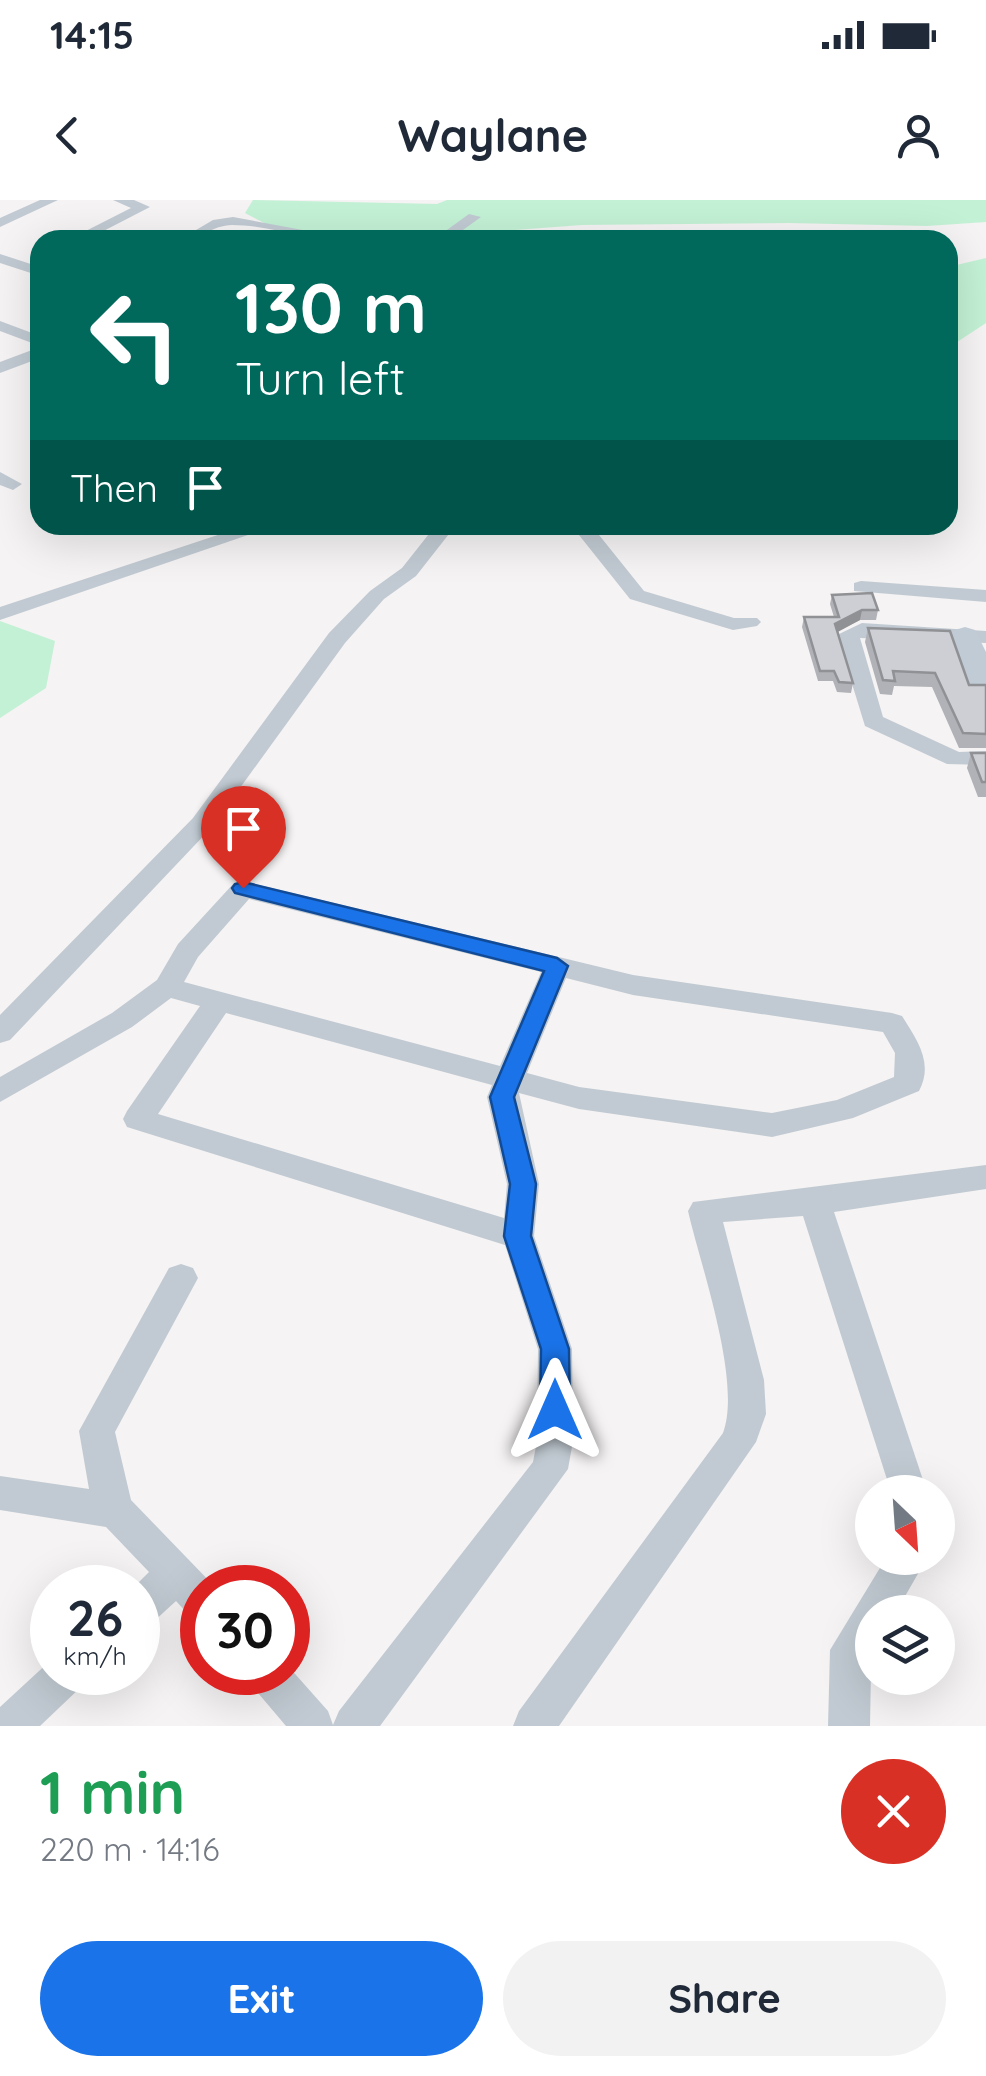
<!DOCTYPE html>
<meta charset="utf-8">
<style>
:root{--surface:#fff;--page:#f2f2f3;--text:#1f2937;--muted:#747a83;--accent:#1a73e8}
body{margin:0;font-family:Quicksand,sans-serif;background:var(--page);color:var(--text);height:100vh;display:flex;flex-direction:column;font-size:38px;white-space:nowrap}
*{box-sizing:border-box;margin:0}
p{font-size:32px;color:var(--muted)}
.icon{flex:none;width:55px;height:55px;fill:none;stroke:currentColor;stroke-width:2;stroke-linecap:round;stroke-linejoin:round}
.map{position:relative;height:1526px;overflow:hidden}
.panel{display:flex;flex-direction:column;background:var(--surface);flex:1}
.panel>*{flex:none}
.top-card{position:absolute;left:30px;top:30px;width:928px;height:305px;border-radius:30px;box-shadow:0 10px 40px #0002;background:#00695c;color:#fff;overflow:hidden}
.needle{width:65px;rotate:155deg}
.tools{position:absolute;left:855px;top:1275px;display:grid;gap:20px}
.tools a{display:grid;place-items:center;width:100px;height:100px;border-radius:50%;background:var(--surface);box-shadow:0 10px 40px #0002;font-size:50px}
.speed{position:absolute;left:30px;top:1365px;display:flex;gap:20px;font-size:50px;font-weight:700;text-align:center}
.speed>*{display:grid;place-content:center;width:130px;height:130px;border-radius:50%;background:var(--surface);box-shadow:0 10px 40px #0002;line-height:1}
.speed small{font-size:25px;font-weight:400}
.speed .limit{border:15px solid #d22;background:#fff;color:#111}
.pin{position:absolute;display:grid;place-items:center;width:85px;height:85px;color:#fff;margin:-102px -42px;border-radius:50% 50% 50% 0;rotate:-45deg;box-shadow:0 0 10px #0007}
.pin .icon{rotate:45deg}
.me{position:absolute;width:110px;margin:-55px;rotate:0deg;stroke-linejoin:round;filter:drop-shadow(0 0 8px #0008)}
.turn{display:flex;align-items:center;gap:35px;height:210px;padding:0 40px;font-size:45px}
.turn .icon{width:130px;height:130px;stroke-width:2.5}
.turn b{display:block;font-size:70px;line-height:85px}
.then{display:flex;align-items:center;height:95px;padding:0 40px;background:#0003;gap:20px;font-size:38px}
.round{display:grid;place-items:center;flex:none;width:105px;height:105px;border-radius:52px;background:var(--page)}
.overview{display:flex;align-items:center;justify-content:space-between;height:170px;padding:0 40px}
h1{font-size:60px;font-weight:800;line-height:75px;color:#1e9e55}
.button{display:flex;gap:20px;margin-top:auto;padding:20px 40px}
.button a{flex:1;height:115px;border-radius:60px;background:var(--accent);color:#fff;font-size:40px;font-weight:800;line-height:115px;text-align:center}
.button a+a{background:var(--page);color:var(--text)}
.status{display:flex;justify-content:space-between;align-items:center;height:70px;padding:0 50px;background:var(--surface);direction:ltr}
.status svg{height:28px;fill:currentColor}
header{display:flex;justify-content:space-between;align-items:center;height:130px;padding:0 40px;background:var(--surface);font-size:45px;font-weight:800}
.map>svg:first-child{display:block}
.green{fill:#c3f1d5}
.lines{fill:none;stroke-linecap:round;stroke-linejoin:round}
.street{fill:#c1cad2;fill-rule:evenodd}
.secondary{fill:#c1cbd6;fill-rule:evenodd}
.wall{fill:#b0b2b7}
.shaded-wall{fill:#909195}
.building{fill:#cdcfd5;stroke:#909195;stroke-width:2.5}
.route{fill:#1a73e8;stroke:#114b97;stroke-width:2.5}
</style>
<div class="status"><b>14:15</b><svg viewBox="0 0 49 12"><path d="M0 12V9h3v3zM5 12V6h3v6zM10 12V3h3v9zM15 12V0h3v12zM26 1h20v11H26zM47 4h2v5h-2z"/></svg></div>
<header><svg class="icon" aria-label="back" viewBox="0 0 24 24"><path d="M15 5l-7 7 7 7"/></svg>Waylane<svg class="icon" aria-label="person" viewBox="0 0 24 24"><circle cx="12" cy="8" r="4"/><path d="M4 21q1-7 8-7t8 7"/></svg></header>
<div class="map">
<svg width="986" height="1526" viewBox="0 0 986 1526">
<rect width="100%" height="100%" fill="#f5f3f3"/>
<!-- green -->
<path class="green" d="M253 0 437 4 447 0H986V22L927 26 789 23 582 25 445 35 278 30 245 13Z
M986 58V123L948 148V67Z
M0 421 55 441 46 488 0 518Z"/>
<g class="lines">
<!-- street -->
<path class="street" d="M40 0H58L0 27V18Z
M113 0H134L150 7 86 40H68L131 8Z
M469 14 481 17 449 40H433Z
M233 17 335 36 342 40C305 40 268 25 232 25 213 25 199 40 179 40L213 20Z
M0 54 40 67V76L0 63Z
M0 121 40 136V146L0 131Z
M40 147V158L0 173V162Z
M0 272 22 284 13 290 0 285Z
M248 325H277L0 420V407Z
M436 325H456L416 376 384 399 345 443 211 628 10 840 0 843V815L193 618 329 433 370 391 402 368Z
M571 325H591L644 391 734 418H757L761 422 757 426 733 430 630 399Z
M861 381 986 390V402L854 391V383Z
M862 423 986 431V443L860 438 883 517 959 552 986 551V565L947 564 865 526 837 435Z
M243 681 633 775 892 813 902 816C917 840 934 863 919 891L853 918 772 937 579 909 519 893 539 984 534 1036 572 1149 573 1241 568 1269 380 1526H286L252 1486 246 1472H288V1466L328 1511 333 1525 339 1511 533 1262 537 1241 538 1149 505 1045 127 927 123 919 127 911 200 806 171 798 132 827 0 902V877L112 813 157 780 178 744 234 683ZM249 699 541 772 500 866 184 782 198 757ZM566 778 633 795 883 832 895 853 894 877 837 900 772 913 579 887 527 873ZM226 813 492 885 487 897 507 984 504 1018 158 914Z
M986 965V989L834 1012 927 1292H891L803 1016 723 1022 764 1180 766 1214 756 1242 559 1526H513L519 1511 723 1233C742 1182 701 1067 688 1011L693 1002Z
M181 1064 193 1068 198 1078 115 1232 131 1300 216 1388H202V1419L188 1414 176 1401 152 1423 138 1428V1388H133L149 1372 106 1327 0 1310V1276L89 1289 79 1231 169 1068Z
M886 1358H927L896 1412H872L870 1526H828L830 1450Z
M52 1459V1472H88L82 1486 40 1526H0V1507Z"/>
<!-- secondary -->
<path class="secondary" d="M965 427 975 430 986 452V498L975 495 971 489 950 436 955 430Z"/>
</g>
<!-- wall -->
<path class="wall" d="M832 395 878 410 876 420H860L838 431 853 483 851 493 837 492 833 481H818L802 427 804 417H834L830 404Z
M868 428 969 485H986V548H959L932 487 894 486 892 495 880 494 865 442Z
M971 553H986V597H978L967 568Z"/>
<!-- shaded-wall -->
<path class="shaded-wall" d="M862 410 860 420 834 434 835 424Z"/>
<!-- building -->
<path class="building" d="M872 393 878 410H862L835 424 853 483 839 482 834 471H820L804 417H839L832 395Z
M868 428 950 431 969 485H986V534L963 533 935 473 893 471 895 481 883 480Z
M971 553H986V582H982Z"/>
<!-- route -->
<path class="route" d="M243 682 557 758 568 766 514 897 536 984 531 1036 569 1149 570 1210 565 1220 555 1223 544 1220 540 1210 541 1149 504 1036 510 984 490 897 544 771 235 693 232 688 235 684Z"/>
</svg>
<div class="tools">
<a><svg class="needle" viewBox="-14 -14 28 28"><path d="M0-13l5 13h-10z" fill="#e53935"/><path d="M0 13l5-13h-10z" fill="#747a83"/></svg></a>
<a><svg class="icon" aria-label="layers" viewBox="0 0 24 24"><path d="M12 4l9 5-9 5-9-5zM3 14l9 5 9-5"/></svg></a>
</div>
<div class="speed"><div>26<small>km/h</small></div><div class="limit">30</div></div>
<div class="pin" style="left:243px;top:688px;background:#d93025"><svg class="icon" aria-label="arrive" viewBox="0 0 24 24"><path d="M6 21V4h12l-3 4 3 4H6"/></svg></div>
<svg class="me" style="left:555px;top:1210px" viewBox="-20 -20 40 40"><path d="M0-17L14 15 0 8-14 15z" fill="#1a73e8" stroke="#fff" stroke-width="4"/></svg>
<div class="top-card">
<div class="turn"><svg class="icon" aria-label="left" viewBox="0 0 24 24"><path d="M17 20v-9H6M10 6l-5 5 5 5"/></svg><div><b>130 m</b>Turn left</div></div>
<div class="then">Then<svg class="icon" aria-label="arrive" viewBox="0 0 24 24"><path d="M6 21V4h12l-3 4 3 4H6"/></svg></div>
</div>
</div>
<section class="panel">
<div class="overview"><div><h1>1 min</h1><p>220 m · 14:16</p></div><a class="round" style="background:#d93025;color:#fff"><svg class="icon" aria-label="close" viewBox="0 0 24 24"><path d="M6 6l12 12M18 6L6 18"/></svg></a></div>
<div class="button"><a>Exit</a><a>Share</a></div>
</section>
